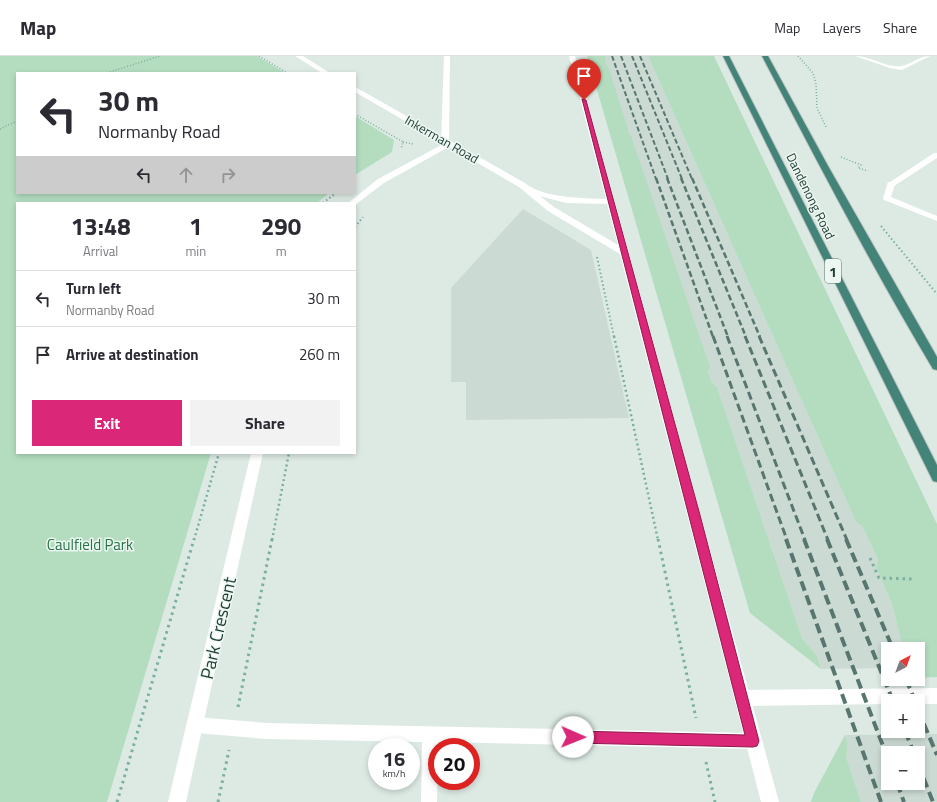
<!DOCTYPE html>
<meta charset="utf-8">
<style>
:root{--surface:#fff;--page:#f2f2f3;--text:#2b2b33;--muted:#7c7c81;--line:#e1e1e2;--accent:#db2777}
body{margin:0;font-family:"Titillium Web",sans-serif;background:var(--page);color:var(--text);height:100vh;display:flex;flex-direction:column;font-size:15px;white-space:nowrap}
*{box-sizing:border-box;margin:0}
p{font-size:13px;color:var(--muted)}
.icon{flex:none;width:22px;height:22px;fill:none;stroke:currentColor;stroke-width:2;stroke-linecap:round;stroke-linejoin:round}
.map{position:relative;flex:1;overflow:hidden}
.side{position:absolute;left:16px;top:146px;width:340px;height:252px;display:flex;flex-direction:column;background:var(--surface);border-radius:0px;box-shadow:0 2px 6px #0003}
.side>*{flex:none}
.guide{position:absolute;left:16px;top:16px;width:340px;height:122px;border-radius:0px;box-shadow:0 2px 6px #0003;background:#fff;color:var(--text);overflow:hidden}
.needle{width:26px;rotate:41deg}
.buttons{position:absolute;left:881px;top:586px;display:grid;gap:8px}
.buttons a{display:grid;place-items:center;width:44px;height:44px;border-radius:0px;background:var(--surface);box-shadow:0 2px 6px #0003;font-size:20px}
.speed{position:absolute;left:368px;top:682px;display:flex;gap:8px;font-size:20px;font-weight:700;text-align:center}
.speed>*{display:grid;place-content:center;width:52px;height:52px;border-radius:50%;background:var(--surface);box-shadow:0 2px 6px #0003;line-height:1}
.speed small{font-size:10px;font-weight:400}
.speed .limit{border:6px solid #d22;background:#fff;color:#111}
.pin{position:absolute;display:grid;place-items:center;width:34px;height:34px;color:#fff;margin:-41px -17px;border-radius:50% 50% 50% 0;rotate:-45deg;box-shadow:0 0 4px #0007}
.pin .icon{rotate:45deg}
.me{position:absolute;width:44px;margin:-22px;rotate:91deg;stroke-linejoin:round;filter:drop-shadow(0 0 3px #0008)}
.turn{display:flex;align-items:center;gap:14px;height:84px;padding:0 16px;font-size:18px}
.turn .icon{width:52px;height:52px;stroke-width:2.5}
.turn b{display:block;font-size:28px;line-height:34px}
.lanes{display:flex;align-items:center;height:38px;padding:0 16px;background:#0003;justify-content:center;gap:20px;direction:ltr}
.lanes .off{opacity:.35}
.eta{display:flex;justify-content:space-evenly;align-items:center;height:68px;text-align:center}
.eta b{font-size:24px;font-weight:700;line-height:28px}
.button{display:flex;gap:8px;margin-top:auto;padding:8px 16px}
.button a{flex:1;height:46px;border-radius:0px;background:var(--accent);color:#fff;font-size:16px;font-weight:700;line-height:46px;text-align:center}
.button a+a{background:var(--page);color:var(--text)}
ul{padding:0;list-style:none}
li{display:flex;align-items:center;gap:12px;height:56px;padding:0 16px;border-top:1px solid var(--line)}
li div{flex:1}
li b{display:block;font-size:15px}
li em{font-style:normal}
header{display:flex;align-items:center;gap:24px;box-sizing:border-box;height:56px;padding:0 20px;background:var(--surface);border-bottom:1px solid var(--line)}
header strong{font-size:19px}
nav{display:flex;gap:22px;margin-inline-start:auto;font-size:14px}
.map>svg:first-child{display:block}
.built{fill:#cbdad3;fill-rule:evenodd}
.green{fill:#b4ddc0}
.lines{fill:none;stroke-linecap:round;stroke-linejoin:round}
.trunk-casing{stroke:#bcc4c2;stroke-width:2}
.path-far3{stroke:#7bafa0;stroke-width:1.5;stroke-dasharray:1 2;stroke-linecap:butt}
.path-far2{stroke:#7bafa0;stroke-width:2;stroke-dasharray:1.5 2.5;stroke-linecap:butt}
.path-far1{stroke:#7bafa0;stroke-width:2.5;stroke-dasharray:2 3;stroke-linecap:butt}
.path{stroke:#7bafa0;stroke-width:3;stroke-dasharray:2.5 4;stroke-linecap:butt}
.service{fill:#fff;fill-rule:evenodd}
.minor{fill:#fff;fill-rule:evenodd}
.tertiary{fill:#fff;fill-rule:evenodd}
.trunk{fill:#448478;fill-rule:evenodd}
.rail-far3{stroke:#58766f;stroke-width:2;stroke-dasharray:5 2.5;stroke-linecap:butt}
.rail-far2{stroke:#58766f;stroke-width:2.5;stroke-dasharray:6 3;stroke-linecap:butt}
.rail-far1{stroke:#58766f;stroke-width:3;stroke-dasharray:8 4;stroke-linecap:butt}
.rail{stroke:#58766f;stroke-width:4;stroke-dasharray:10 5;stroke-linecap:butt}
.route{fill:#db2777;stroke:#8e194d}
.labels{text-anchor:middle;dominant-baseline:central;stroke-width:3;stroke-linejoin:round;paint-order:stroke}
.far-street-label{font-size:13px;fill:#1e3a33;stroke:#edf7f2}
.shield{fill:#edf7f2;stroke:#5c736c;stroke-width:1}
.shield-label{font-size:14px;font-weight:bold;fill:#1e3a33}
.park-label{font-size:15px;fill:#267246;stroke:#edf7f2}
.near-street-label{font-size:18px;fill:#1e3a33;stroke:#edf7f2}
</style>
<header>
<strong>Map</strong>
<nav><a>Map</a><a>Layers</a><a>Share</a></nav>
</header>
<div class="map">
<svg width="937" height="746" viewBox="0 0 937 746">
<rect width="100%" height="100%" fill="#ddeae4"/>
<!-- built -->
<path class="built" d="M605 0H648L856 466 862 470 878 503 876 511 892 548 903 593H888V612L821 613 817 600 802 582 717 331 711 325 626 74 605 7Z
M523 153 591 194 629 362 466 364V326H451V232Z
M937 678V746H861L846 701 848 691 845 679ZM888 697H918V727H888Z"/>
<!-- green -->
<path class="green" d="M0 0H257L285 17H17V137H329L317 147H17V397H211L107 746H0Z
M587 0H605V7L608 10 628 73 627 75 631 80 710 311 708 315 711 325 717 331 802 582 817 600 821 613 750 557Z
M648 0H714L937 468V621L918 622V593H903L892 548 876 511 878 503 862 470 856 466Z
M355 60 394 84 392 96 355 119Z
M845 679 848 691 846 701 861 746H811L814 737Z"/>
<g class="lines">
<!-- trunk casing -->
<g class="trunk-casing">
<path id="trunk" d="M723 0H729L937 409V426L933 425 931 421Z
M762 0H768L828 110 937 301V314L933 313C872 211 817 105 762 0Z"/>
</g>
<!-- path-far3 -->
<path class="path-far3" d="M259 0 287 17
M798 0 813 17 816 28 817 52 826 71
M107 17 160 0
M355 58 403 86 401 93
M0 73 17 65
M403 86 413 88
M841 101 861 109 858 112 868 115"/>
<!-- path-far2 -->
<path class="path-far2" d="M323 147 336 137
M881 170 937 238
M355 171 363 161
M597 201 614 281"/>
<!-- path-far1 -->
<path class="path-far1" d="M614 280 658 484
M194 484 219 397
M272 484 289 397"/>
<!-- path -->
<path class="path" d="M658 483 696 662
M870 502 879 522 912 523
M238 651 272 483
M706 706 715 746
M117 746 194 483
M218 746 229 694"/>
<!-- service -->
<path class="service" d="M444 0H450L449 85 445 87 441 85Z
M855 0C870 0 887 12 901 10 911 9 918 0 930 0L902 14 890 12Z
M888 126H894L895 128 891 141 937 160V165L884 144 883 142Z
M196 661 267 667 753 677 758 680 761 685 758 690 753 693 438 686 437 746H421L422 686 267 683 196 677 191 674 188 669 191 664Z"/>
<!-- minor -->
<path class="minor" d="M447 86H453L454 88 384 127 355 149V147H348L378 123Z
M934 97H937V102L894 130H891L887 128Z
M251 397H263L186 746H168Z
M937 632V648H918V645H888V648L742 650 736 648 734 642 736 636 742 634Z"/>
<!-- tertiary -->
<path class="tertiary" d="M295 0H303L330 17H322Z
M569 0H575L779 746H761L620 198 548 155 519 131 355 36V31L357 32 525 127C543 142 582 142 606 143ZM540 140 566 147 607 148 618 189 554 151Z"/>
<!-- trunk -->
<use href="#trunk" class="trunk"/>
<!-- rail-far3 -->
<path class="rail-far3" d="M612 0 656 123
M621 0 668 123
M632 0 682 123
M640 0 692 123"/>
<!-- rail-far2 -->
<path class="rail-far2" d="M656 122 713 281
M667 122 728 281
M681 122 746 281
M692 122 760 281"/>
<!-- rail-far1 -->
<path class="rail-far1" d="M713 280 787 484
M727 280 805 484
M745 280 828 484
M759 280 847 484"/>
<!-- rail -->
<path class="rail" d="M786 483 881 746
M804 483 888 703
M827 483 893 645
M846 483 893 593
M906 623 915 645
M918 654 937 699
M905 675 914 697
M918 708 933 746
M897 727 904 746"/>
</g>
<!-- route -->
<path class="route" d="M582 43 586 44 700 459 759 685 757 690 753 691 573 687 569 685 567 681 569 677 573 675 745 679Z"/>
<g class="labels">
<!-- far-street labels -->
<g class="far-street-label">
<text transform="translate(442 83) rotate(30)">Inkerman Road</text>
<text transform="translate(811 140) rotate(64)">Dandenong Road</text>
</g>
<!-- shield labels -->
<rect class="shield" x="825" y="203" width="16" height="24" rx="3"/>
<g class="shield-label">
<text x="833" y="215">1</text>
</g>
<!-- park labels -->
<g class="park-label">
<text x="90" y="488">Caulfield Park</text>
</g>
<!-- near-street labels -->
<g class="near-street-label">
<text transform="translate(218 572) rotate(-77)">Park Crescent</text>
</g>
</g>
</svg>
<div class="buttons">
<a><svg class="needle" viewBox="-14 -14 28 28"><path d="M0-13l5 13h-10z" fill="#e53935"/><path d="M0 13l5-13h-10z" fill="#7c7c81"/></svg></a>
<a>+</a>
<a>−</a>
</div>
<div class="speed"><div>16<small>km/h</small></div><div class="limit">20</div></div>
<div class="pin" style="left:584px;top:44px;background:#d93025"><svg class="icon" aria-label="arrive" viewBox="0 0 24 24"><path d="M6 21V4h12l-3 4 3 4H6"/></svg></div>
<svg class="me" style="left:573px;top:681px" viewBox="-20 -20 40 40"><circle r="19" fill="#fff"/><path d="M0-13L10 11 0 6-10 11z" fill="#db2777"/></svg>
<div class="guide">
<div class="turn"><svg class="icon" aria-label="left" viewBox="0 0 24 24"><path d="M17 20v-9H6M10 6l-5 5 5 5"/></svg><div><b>30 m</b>Normanby Road</div></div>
<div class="lanes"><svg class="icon" aria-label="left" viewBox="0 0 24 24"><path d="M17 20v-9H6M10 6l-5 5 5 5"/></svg><svg class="icon off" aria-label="ahead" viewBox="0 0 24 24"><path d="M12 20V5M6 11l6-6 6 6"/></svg><svg class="icon off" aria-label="right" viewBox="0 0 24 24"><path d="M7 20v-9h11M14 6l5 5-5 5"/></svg></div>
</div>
<section class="side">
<div class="eta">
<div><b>13:48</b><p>Arrival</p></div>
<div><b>1</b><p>min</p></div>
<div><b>290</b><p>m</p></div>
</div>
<ul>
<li><svg class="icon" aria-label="left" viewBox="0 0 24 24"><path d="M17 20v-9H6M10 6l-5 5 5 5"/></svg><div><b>Turn left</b><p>Normanby Road</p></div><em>30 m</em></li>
<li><svg class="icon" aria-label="arrive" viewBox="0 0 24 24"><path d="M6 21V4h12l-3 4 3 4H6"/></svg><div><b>Arrive at destination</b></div><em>260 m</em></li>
</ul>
<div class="button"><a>Exit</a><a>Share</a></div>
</section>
</div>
